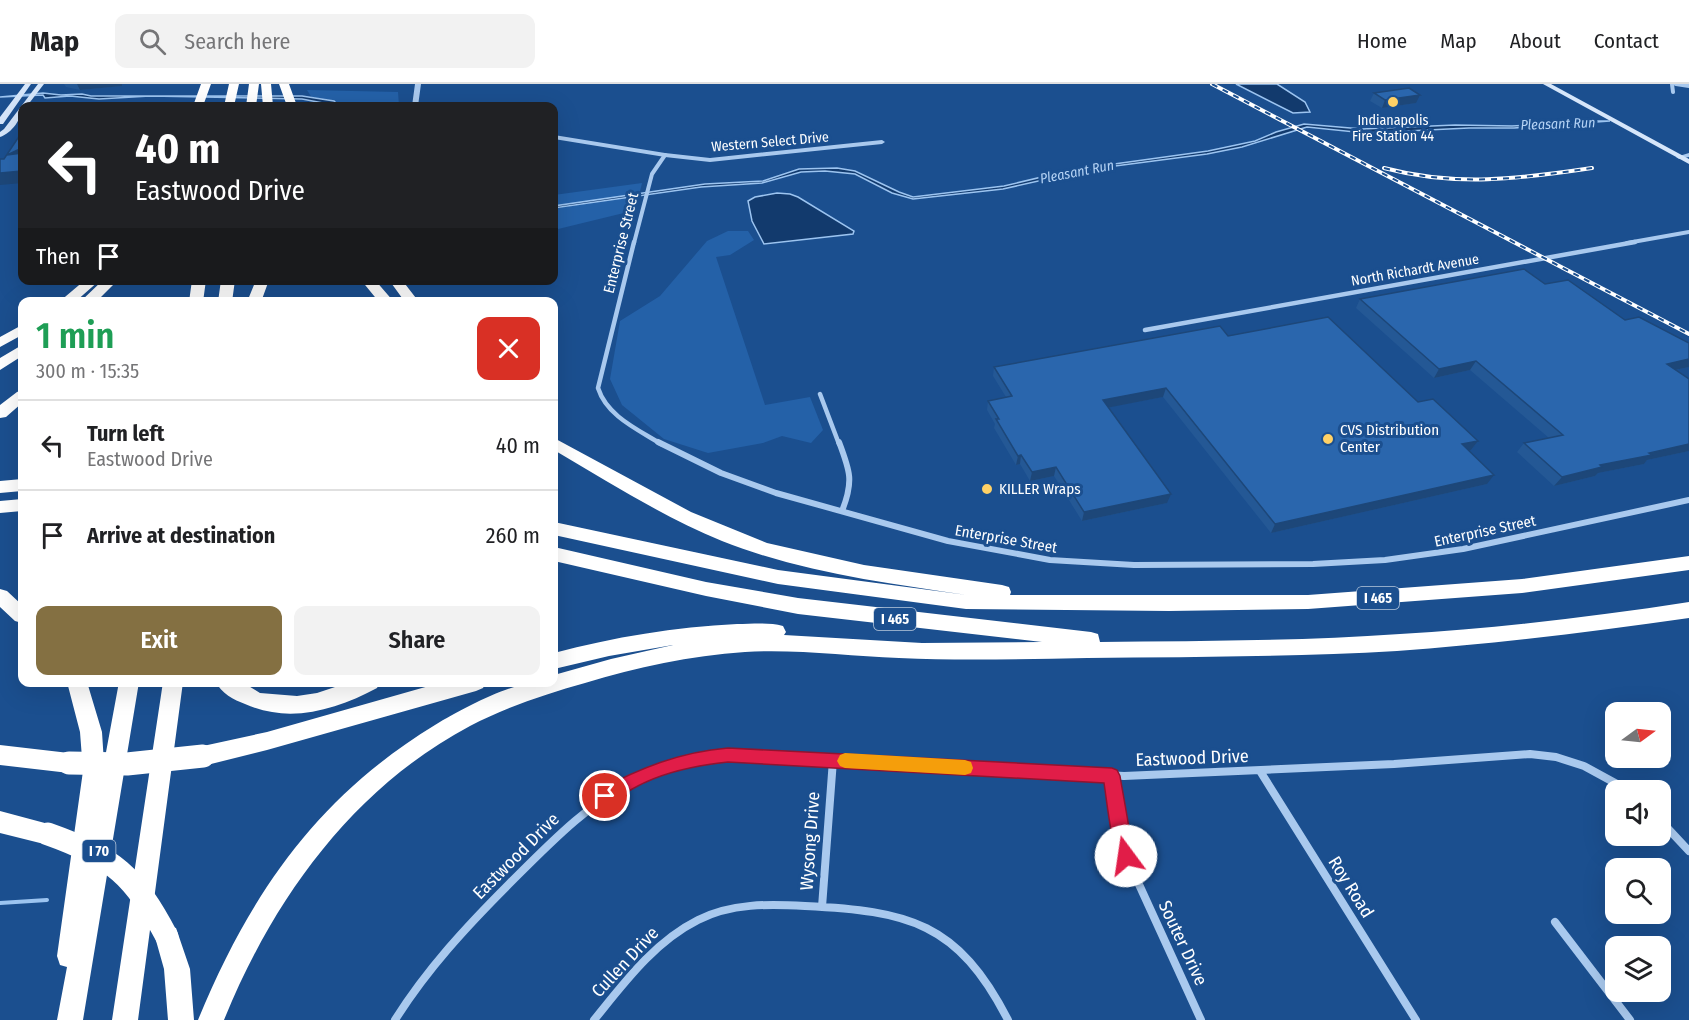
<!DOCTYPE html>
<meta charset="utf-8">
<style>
:root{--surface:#fff;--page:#f2f2f2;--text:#202124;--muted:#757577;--line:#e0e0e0;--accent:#847042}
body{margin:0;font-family:"Fira Sans Condensed",sans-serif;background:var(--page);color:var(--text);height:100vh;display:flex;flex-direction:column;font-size:22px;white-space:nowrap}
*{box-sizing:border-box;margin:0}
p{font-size:20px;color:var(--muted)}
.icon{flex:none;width:33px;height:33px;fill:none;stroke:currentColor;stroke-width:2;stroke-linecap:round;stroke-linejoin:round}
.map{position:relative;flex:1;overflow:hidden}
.details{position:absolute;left:18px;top:213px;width:540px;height:390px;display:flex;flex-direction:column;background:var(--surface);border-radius:12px;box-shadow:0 6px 24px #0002}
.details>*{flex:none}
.hud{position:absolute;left:18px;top:18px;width:540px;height:183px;border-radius:12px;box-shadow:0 6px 24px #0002;background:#202124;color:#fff;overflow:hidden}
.needle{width:39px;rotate:75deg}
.tools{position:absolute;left:1605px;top:618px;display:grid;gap:12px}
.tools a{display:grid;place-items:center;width:66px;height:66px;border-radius:12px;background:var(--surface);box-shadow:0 6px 24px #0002;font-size:30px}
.pin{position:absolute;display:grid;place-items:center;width:51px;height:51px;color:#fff;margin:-26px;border:3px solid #fff;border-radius:50%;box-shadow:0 2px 6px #0007}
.me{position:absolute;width:66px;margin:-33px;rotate:346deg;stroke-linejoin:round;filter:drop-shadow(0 0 4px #0008)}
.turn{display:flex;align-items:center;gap:21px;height:126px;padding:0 18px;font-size:27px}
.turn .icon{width:78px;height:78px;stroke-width:2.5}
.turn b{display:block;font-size:42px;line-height:51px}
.then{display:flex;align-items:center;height:57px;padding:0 18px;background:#0003;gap:12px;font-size:22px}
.round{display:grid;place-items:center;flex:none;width:63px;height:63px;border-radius:12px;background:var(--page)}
.overview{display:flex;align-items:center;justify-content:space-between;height:102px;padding:0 18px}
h1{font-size:36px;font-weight:600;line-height:45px;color:#1e9e55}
.action{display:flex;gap:12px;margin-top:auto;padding:12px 18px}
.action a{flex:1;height:69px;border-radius:12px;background:var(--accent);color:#fff;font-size:24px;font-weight:600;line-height:69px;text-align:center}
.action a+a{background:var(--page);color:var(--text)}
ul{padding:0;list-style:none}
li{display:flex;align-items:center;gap:18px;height:90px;padding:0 18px;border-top:2px solid var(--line)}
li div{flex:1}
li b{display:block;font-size:22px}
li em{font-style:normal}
header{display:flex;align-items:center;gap:36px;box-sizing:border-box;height:84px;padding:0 30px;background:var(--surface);border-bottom:2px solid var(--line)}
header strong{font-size:28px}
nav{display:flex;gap:33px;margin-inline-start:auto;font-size:21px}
.search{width:420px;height:54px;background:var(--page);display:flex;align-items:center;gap:15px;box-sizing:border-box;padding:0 21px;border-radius:12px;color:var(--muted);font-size:22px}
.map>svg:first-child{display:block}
.green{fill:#2461a8}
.water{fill:#123a6d;stroke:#9cc4f0;stroke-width:1.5}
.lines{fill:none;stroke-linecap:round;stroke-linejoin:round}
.stream-far1{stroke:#9cc4f0;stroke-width:3}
.stream{stroke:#9cc4f0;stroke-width:4}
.minor-far3{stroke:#a9c9ee;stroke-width:4}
.minor-far2{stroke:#a9c9ee;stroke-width:4.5}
.minor-far1{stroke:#a9c9ee;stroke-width:6}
.minor{stroke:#a9c9ee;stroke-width:8}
.tertiary{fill:#a9c9ee;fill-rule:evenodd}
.secondary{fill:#d6e6fa;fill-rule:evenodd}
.motorway{fill:#fff;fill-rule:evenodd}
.rail-casing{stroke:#fff;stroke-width:4}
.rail{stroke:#1b4f8f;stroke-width:2;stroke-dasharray:6;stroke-linecap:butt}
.motorway-bridge{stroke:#fff;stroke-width:23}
.wall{fill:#245895}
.shaded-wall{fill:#1d4779}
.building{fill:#2a66ad;stroke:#1d4779;stroke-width:1.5}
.route{fill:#e11d48;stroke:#92132f;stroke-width:1.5}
.slow{fill:#f59e0b}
.poi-dot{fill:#ffd166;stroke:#1b4f8f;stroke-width:2}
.labels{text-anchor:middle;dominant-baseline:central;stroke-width:6;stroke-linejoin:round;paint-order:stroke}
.far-poi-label{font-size:14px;fill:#fff;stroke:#1b4f8f}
.far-water-label{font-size:14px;font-style:italic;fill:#b5d3f5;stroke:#1b4f8f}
.far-street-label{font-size:14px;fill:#fff;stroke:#1b4f8f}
.shield{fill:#1b4f8f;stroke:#bbcadd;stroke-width:1.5}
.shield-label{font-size:14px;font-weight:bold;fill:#fff}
.street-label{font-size:15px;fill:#fff;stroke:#1b4f8f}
.poi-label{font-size:15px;fill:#fff;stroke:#1b4f8f;text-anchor:start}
.near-street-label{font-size:18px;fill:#fff;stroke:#1b4f8f}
</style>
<header>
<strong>Map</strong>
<div class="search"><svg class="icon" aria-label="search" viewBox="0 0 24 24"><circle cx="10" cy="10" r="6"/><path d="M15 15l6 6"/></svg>Search here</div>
<nav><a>Home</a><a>Map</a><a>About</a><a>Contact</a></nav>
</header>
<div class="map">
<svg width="1689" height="936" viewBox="0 0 1689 936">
<rect width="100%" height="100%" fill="#1b4f8f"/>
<!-- green -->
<path class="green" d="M307 6 398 8 399 22H317Z
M642 99 637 120 632 127 554 146V111Z
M728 147H748L754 156 730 171 716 173 765 321 810 313 823 346 811 359 782 352 763 359 708 369 664 355 622 321 610 295 620 237 660 212 707 157Z"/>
<!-- water -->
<path class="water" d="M1236 0H1277L1305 18 1310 28 1293 29Z
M43 9 61 11 82 10 91 12H302L334 17 339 22 302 15 150 12 99 15 70 12 45 14 43 11 0 13Z
M1597 37H1610L1514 44H1469L1365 49 1307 43 1242 63 1207 70 1092 85 1003 105 913 115 892 109 855 90 825 87 801 88 762 99 701 103 554 124V122L705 100 763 97 799 85 837 84 855 87 899 108 913 113 1004 102 1071 86 1208 67 1255 57 1276 48 1304 40 1362 45 1455 41 1512 42Z
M777 109 790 110 798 113 854 147 853 150 764 160 752 137 748 117 755 113Z"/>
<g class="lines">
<!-- stream-far1 -->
<path class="stream-far1" d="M554 507 556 501"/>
<!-- stream -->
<path class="stream" d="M0 819 47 816"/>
<!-- minor-far3 -->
<path class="minor-far3" d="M1672 0 1673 8
M1676 0 1689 2
M634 159 652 90 665 71
M1627 159 1689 148"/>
<!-- minor-far2 -->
<path class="minor-far2" d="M634 158 598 304C607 332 637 345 661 360
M1145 246 1635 158
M820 310 839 360"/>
<!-- minor-far1 -->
<path class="minor-far1" d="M658 358 721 389 776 409 948 457 1050 476 1134 481 1313 480 1385 476 1463 465 1689 416
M839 358C850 387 854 397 842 427"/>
<!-- minor -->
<path class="minor" d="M1260 687 1416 936
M1112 692 1126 772 1201 936
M1660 736 1689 767
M822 823 833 676
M1555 838 1630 936
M395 936C427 885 467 842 509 800 549 760 589 718 640 693 675 676 713 673 751 671L1124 692 1394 680 1530 670 1556 673 1584 682 1628 706
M594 936C624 899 654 858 698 836 731 819 769 820 805 822 908 827 958 838 1008 936"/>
<!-- tertiary -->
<path class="tertiary" d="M415 0H421L418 22H412Z
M554 51 665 69 710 74 882 56 885 58 882 60 710 78 665 73 554 55Z
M1689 69V73L1679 75 1676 73Z"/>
<!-- secondary -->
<path class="secondary" d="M25 0H31L3 40H0V33Z
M38 0H44L27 22H22C22 35 12 49 0 53V48L4 45Z
M1543 0H1551L1689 75V80Z"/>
<!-- motorway -->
<path class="motorway" d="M201 0H211L203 22H193Z
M229 0H239L234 22H224Z
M249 0H259L256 22H246Z
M261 0H271L273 22H263Z
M279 0H289L297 22H287Z
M85 196H100L75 218H59Z
M103 196H118L96 218H80Z
M192 196H206L203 218H189Z
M221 196H235L232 218H218Z
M256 196H269L261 218H247Z
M361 196H375L394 218H379Z
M389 196H402L419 218H405Z
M22 241V251L0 263V253Z
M22 261V272L0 286V274Z
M22 306V319L6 333 0 334V321L17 308Z
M554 354 691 428 767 459 864 481 1002 501 1009 503 1011 508 1010 511H1308L1522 495 1689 472V486L1522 509 1308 525 1169 527 966 525 778 500 554 451V438L778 486 967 511C884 499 800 488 722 457 663 433 609 398 554 366Z
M22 395V407L0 409V397Z
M22 415V427L0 429V417Z
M554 463 706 498 798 514 1091 548 1098 550 1100 558C1200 557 1300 557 1400 550 1497 544 1593 533 1689 518V534C1592 548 1495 560 1397 567 1294 573 1191 573 1087 574 1025 575 962 577 899 574 848 572 796 565 745 568 690 572 637 583 585 599 546 610 506 623 470 642 353 704 273 815 224 936H198C250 810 317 713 435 641 460 626 503 603 531 599 538 597 546 598 554 598V591L611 575 673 561 609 572 554 585V569C614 553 675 543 737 540 752 540 769 538 783 542L786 548 784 551 922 559 1042 558 798 530 706 512 554 477Z
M0 505 7 507 22 521V539L15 537 0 523Z
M67 598H87L102 648 104 679 119 598H139L83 936H57L67 883 60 881 57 872 83 687 80 648Z
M163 598H183L138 936H112Z
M216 598H242L260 609 297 612 317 609 350 598H380L377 604C336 626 289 640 245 620 234 616 221 609 216 598Z
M443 598H486L483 604 476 607 267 666 203 682 195 679 192 672 195 665 203 662 267 648Z
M0 661 69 669 77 672 80 679 77 686 69 689 0 681Z
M0 727 56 742 59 750 56 758 48 761 0 749Z
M167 841 176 844 190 885 194 936H168L164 885 155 853 158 844Z"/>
<!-- rail casing -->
<g class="rail-casing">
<path id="rail" d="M1212 0 1689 250
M1384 84C1456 103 1519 95 1592 84"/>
</g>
<!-- rail -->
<use href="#rail" class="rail"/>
<!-- motorway-bridge -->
<path class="motorway-bridge" d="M69 679 127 680 203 672
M48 750C113 773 135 792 167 853"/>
</g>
<!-- wall -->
<path class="wall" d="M64 0H122V2L80 6 66 3Z
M1374 9 1416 19 1382 24 1370 17Z
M1545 200 1689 283 1675 286 1689 295V367L1647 376 1644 380 1598 389 1595 392 1554 402 1517 368 1524 359 1549 354 1470 286 1434 294 1356 224 1360 215Z
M1228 252 1418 318 1478 357 1471 366H1468L1487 400 1271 449 1163 313 1109 323 1167 419 1082 437 1054 392 1030 397 1020 380 1016 381 994 344 995 340 987 326 988 317 1006 313 993 292 994 283Z"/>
<!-- shaded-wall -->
<path class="shaded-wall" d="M77 0H122V2L80 6Z
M1420 11 1416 19 1382 24 1385 16Z
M22 64V78L7 71Z
M22 87V99L0 101V89Z
M1689 275V283L1660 289 1667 280Z
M1476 277 1470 286 1434 294 1439 285Z
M1166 304 1163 313 1101 325 1103 316Z
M1478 357 1471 366 1456 369 1462 360Z
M1689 360V367L1647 376 1644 380 1598 389 1595 392 1554 402 1562 393 1600 381Z
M1021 371 1020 380 1016 381 1018 372Z
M1056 383 1054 392 1030 397 1032 388Z
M1494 391 1487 400 1271 449 1275 440Z
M1171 410 1167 419 1082 437 1084 428Z"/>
<!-- building -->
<path class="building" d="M1409 4 1420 11 1385 16 1374 9Z
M22 48V64L7 71 22 69V87L0 89V75H4Z
M1524 185 1545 200 1568 196 1625 236 1639 233 1689 259V275L1667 280 1689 295V360L1649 369 1652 371 1600 381 1602 383 1562 393 1524 359 1563 351 1476 277 1439 285 1360 215Z
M1328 233 1418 318 1433 315 1478 357 1462 360 1494 391 1275 440 1166 304 1103 316 1171 410 1084 428 1056 383 1032 388 1021 371 1018 372 996 335H999L988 317 1012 312 994 283 1220 242 1228 252Z"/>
<!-- route -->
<path class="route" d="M728 664 1112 684 1117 686 1120 692C1122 705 1135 772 1133 778L1126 781 1120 778C1110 753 1108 725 1104 699L728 678C700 681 672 686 646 698 632 704 619 714 605 719L599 717 596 712 599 706C640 684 680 668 728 664Z"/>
<!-- slow -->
<path class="slow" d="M845 669 965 676 971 678 973 684 971 689 965 691 845 684 840 682 837 677 840 671Z"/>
<!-- markers -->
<g class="poi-dot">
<circle cx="1393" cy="18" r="6"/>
<circle cx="1328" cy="355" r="6"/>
<circle cx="987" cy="405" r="6"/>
</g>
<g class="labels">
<!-- far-poi labels -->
<g class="far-poi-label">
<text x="1393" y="36">Indianapolis<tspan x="1393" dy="16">Fire Station 44</tspan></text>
</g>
<!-- far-water labels -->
<g class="far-water-label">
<text transform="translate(1558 40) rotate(-2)">Pleasant Run</text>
<text transform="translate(1077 88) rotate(-11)">Pleasant Run</text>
</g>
<!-- far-street labels -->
<g class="far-street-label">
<text transform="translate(770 58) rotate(-5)">Western Select Drive</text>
<text transform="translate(1415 186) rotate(-10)">North Richardt Avenue</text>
</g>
<!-- shield labels -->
<g class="shield">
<rect x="1357" y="503" width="42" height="22" rx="4.5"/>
<rect x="874" y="524" width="42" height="22" rx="4.5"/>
<rect x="82.5" y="756" width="33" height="22" rx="4.5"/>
</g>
<g class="shield-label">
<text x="1378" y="514">I 465</text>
<text x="895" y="535">I 465</text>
<text x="99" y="767">I 70</text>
</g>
<!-- street labels -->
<g class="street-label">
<text transform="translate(621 159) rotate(-76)">Enterprise Street</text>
<text transform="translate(1485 447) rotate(-12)">Enterprise Street</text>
<text transform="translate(1006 455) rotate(10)">Enterprise Street</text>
</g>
<!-- poi labels -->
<g class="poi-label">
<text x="1340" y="346">CVS Distribution<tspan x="1340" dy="17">Center</tspan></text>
<text x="999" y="405">KILLER Wraps</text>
</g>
<!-- near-street labels -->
<g class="near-street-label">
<text transform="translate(1192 674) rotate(-2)">Eastwood Drive</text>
<text transform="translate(810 757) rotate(-86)">Wysong Drive</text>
<text transform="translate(516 772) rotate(-45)">Eastwood Drive</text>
<text transform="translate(1351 803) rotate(58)">Roy Road</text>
<text transform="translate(1183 859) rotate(65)">Souter Drive</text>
<text transform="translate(625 878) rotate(-47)">Cullen Drive</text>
</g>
</g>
</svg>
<div class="tools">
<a><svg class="needle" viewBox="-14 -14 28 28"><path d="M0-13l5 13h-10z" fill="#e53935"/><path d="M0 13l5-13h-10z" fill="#757577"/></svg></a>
<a><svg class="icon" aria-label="sound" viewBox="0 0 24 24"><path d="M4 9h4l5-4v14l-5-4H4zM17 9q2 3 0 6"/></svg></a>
<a><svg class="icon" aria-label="search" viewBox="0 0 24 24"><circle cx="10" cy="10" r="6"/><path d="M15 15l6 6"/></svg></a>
<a><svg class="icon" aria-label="layers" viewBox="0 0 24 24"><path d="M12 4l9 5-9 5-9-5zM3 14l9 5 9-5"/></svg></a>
</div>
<div class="pin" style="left:605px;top:712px;background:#d93025"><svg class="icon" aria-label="arrive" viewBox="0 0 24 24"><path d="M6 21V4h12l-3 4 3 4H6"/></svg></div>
<svg class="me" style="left:1126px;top:772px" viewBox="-20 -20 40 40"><circle r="19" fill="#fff"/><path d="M0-13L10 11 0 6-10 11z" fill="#e11d48"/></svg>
<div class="hud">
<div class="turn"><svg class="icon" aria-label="left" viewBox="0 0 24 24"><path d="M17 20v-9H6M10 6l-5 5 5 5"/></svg><div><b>40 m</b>Eastwood Drive</div></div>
<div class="then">Then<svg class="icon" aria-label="arrive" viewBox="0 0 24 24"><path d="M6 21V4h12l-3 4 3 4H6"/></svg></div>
</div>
<section class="details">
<div class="overview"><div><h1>1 min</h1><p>300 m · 15:35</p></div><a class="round" style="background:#d93025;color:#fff"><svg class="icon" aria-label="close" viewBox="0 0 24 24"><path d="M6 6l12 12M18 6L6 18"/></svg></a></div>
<ul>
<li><svg class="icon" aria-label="left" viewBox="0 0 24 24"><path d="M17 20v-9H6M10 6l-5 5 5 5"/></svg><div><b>Turn left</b><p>Eastwood Drive</p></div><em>40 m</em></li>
<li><svg class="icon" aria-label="arrive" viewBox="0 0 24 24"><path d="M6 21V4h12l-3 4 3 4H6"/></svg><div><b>Arrive at destination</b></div><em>260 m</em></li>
</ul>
<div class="action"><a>Exit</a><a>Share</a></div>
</section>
</div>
